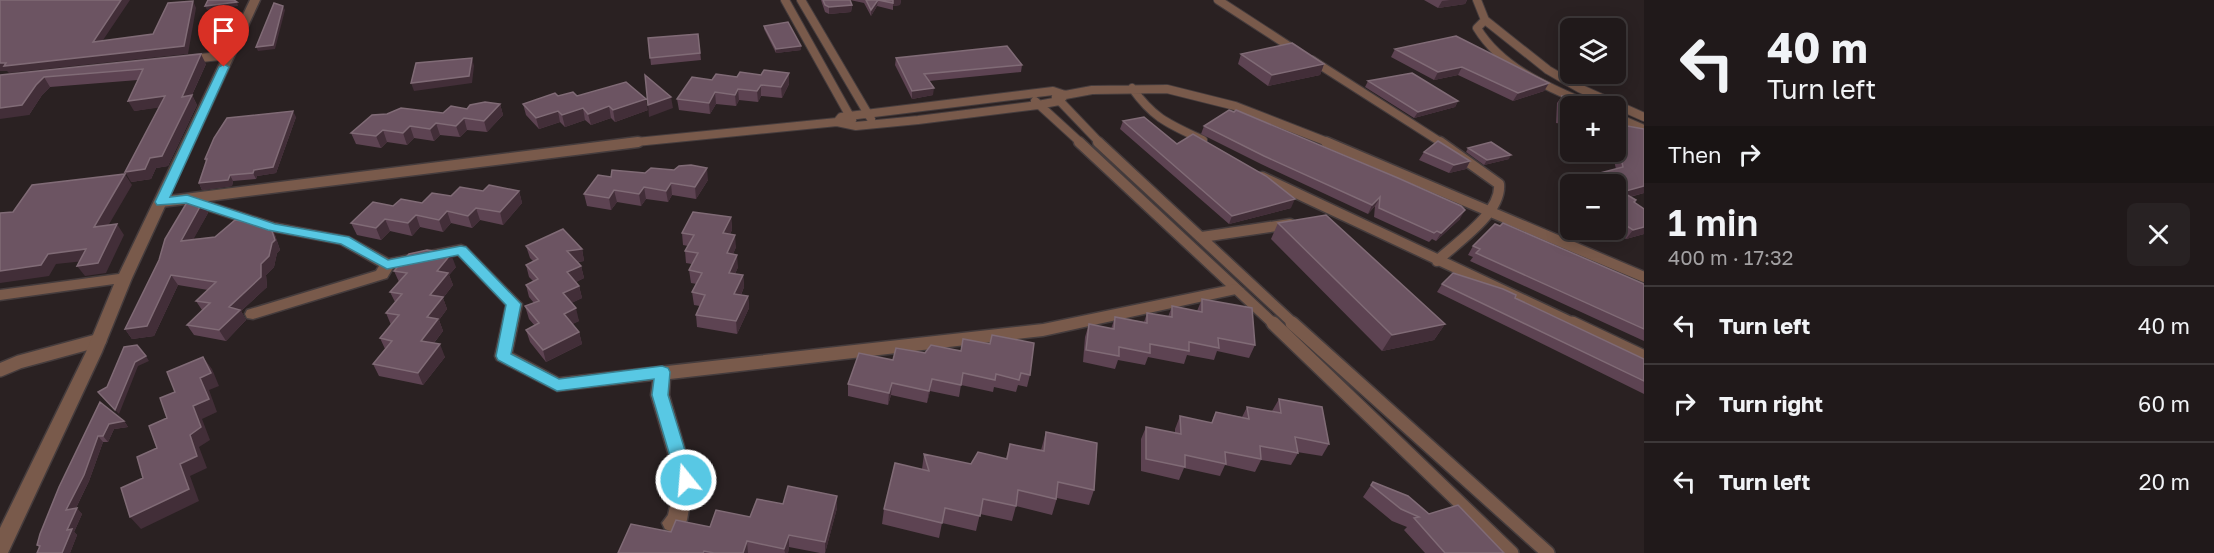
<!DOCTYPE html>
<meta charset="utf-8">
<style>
:root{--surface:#20191a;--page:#282223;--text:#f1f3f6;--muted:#a2a0a2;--line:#3d3839}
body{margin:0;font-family:"Golos Text",sans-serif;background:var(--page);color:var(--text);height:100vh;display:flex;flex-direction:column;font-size:22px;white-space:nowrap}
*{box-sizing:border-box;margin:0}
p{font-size:20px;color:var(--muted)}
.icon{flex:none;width:33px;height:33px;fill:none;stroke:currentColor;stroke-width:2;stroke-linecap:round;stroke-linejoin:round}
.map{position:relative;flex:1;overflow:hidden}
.drawer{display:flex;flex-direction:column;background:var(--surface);width:570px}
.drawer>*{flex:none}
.guide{background:#20191a;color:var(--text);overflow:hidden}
.buttons{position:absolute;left:1560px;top:18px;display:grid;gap:12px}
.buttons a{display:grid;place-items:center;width:66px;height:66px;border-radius:9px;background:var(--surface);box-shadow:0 3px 15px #0003,0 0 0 2px var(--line);font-size:30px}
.pin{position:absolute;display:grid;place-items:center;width:51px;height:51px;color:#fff;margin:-62px -26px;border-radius:50% 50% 50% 0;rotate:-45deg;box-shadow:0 0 6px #0007}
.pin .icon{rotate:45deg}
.me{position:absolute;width:66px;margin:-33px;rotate:343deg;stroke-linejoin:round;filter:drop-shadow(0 0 4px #0008)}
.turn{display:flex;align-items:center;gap:21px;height:126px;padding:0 24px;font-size:27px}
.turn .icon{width:78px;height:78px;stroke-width:2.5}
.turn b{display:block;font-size:42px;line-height:51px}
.then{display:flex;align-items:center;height:57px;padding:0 24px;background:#0003;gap:12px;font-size:22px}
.round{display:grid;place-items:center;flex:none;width:63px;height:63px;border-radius:9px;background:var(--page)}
.overview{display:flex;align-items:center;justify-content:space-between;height:102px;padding:0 24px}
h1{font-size:36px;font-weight:600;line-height:45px}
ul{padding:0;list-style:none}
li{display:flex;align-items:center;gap:18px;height:78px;padding:0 24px;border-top:2px solid var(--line)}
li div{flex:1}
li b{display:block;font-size:22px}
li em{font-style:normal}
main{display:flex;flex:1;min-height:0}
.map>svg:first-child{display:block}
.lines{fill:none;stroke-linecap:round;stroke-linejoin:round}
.lane-far2-casing{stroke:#453c3d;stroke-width:10}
.lane-far1-casing{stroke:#453c3d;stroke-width:13}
.lane-casing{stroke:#453c3d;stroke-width:16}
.street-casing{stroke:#453c3d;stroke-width:3}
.lane-far2{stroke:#795a4b;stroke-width:8}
.lane-far1{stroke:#795a4b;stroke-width:10}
.lane{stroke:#795a4b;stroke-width:13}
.street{fill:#795a4b;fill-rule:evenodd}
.wall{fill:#5d4352}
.shaded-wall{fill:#422e38}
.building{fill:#6c5462;stroke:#806b76;stroke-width:1.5}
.route{fill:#58c8e4;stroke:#398294;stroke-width:1.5}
</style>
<main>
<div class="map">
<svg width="1644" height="553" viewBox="0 0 1644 553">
<rect width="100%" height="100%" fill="#2a2122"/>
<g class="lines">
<!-- lane-far2 casing -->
<g class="lane-far2-casing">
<path id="lane-far2" d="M785 0 852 120
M801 0 871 119
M1218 0 1298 52
M1477 0 1485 20 1548 70 1579 88 1644 117
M1485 20 1477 28C1502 69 1550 88 1592 106
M191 59 230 55
M1312 60 1442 143
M1132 88C1154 119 1169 124 1203 140
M1056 97 1100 143
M1035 101 1081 143
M1616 117 1644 129
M837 122 841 117 1053 91 1065 95 1092 90 1167 89 1235 106 1330 143
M626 143 837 122 856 126 918 120 1038 105 1059 101 1065 95"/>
</g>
<!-- lane-far1 casing -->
<g class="lane-far1-casing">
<path id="lane-far1" d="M1079 142 1274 324
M1098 142 1294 324
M1326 142 1644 277
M1262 177 1575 324
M161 202 638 142
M1202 237 1290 224
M1437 261C1457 242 1502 213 1499 184L1440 142"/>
</g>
<!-- lane casing -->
<g class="lane-casing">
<path id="lane" d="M1273 323 1512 553
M1292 323 1548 553
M1572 323 1644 357
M0 370 19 362 100 340"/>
</g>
<!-- street casing -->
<g class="street-casing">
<path id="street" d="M250 0H260L132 278 102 352 8 553H0V528L86 352 114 284 0 300V290L119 274Z
M187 195 274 223 349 237 389 259 461 245 466 247 522 304 512 353 559 378 1043 324 1236 284 1244 289 1236 294 1043 336 670 379 669 395 694 480 687 520 684 526 672 532 665 529 662 523 668 515 676 480 651 395 653 380 557 391 497 360 495 356 506 305 458 255 393 268 387 278 253 319 247 318 245 314 247 310 376 271 379 266 340 244 267 230 182 202 180 199Z"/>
</g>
<!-- lane-far2 -->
<use href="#lane-far2" class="lane-far2"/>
<!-- lane-far1 -->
<use href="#lane-far1" class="lane-far1"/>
<!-- lane -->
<use href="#lane" class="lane"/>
<!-- street -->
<use href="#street" class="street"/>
</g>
<!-- wall -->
<path class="wall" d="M821 0H901L900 5 893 6V10L877 6 871 16 864 3 850 0 852 5 851 12 829 14 825 12Z
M1424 0H1467L1465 4 1438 8Z
M764 26 801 46V50L776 53 764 29Z
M698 34 701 60 651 65 648 38Z
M1395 49 1549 83 1544 91 1513 101 1458 75 1434 80 1391 57Z
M1241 54 1324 64 1320 75 1268 86 1238 64Z
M896 58 1022 65 1021 72 929 81 933 95 912 99 895 65Z
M206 64 192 95 197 105 168 166 156 168 151 179 131 182 159 107 134 111 138 80 50 87 42 95 29 115 0 75Z
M789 73V84L782 98 761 96 758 102 739 100 736 106 716 104 710 114 679 110 677 99 712 80Z
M1368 81 1458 101 1455 107 1414 118 1365 87Z
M558 96H577L648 110 615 122 611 118 591 125 585 120 565 127 560 122 539 129 526 115 523 104Z
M1562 96 1570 106V131L1562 128 1563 124 1556 123 1557 103Z
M500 104 503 115 487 132 467 130 460 137 440 135 434 141 414 138 407 145 387 142 381 148 356 144 351 133 443 113Z
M296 117 276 173 257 176 256 179 233 181 232 186 202 190 199 183 206 162 205 159Z
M1123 121 1177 144 1291 208 1229 224 1120 129Z
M1616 124 1644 129V193L1630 197 1636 200 1635 203 1644 209V234L1626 239 1612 230H1616V184H1570V196L1561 190 1566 182 1616 169 1612 152H1616Z
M1204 126 1460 219 1436 241 1432 239 1429 242 1374 217 1375 206 1368 214 1261 164 1201 134Z
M1468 148 1509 159 1484 165 1466 152Z
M1424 152 1470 161 1466 169 1449 173 1419 160Z
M674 170 708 180 696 199 672 195 668 202 646 199 641 206 617 202 611 210 587 206 584 194 611 177Z
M483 191H519L522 203 503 225 480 220 472 228 451 223 443 232 420 227 412 236 390 231 381 240 357 235 351 223 393 206 422 203 451 196Z
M202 203 208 213 193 239 215 237 270 225 275 235 280 250 277 253 274 267 266 275 267 287 241 311 246 320 226 341 194 335 187 325 202 310 196 301 208 290 178 285 154 336 132 339 125 329Z
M731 217 732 230 730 234 736 247 733 254 738 267 735 274 743 275 744 287 741 295 748 296 749 308 737 334 697 327 696 315 700 306 694 305 692 292 697 284 691 283 689 270 692 264 686 263 685 251 688 246 683 245 682 233Z
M1278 223 1445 324 1434 340 1382 351 1271 239Z
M526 246 582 249 584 261 578 262 581 266 584 278 576 282 579 286 582 298 571 303 579 321 572 324 579 332 582 344 546 362 530 342 526 330 535 326 529 319 525 306 534 303 529 297 526 285 533 281 529 277 526 265 533 261 530 258Z
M1473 246 1644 284V341L1470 261 1473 257 1468 255Z
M456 267 449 275 453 285 443 298 447 309 439 320 443 331 434 343 445 357 423 385 379 376 373 364 385 349 380 338 391 325 386 313 395 302 390 292 399 282 394 271Z
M1442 284 1515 298 1644 359V394L1437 292Z
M1202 299 1255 345 1249 358 1217 351 1214 360 1187 355 1184 364 1148 357 1145 365 1118 360 1115 369 1083 362 1085 337 1089 324 1111 329 1115 317 1144 322 1147 313 1168 317 1172 306 1197 311Z
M896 348 1030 375 1027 387 1018 385 1016 392 994 387 993 392 961 385 959 397 930 391 927 403 891 395 888 405 848 396V384L893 360Z
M1279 399 1329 444 1322 456 1297 452 1298 453 1291 465 1261 460 1255 472 1225 465 1220 476 1184 468 1179 480 1141 471V439L1146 427 1175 433V429L1180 416 1211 423 1216 412 1242 417 1247 407 1272 411Z
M100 402 124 421 128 427 114 429 108 442H103L89 481 76 508 82 514 74 532 77 535 70 553H37L39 547 37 545Z
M1046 432 1094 490 1089 505 1057 498 1052 515 1016 506 1012 521 980 514 976 531 942 523 939 538 882 524 884 509 922 469 924 454 971 464 1006 458 1010 444 1041 450Z
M1373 482 1429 514 1504 553H1425L1404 530 1407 527 1392 521 1363 497Z
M837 496V508L825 553H820L789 547 788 553H618L671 532 710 527 750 517 783 504Z"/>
<!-- shaded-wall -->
<path class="shaded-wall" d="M121 0H130L97 49 93 42Z
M878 0 877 6 871 16V10Z
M893 0H901L900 5 893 6Z
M1450 0H1467L1465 4 1438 8 1442 1Z
M193 1 196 8 188 54 9 73 7 71H0V63L184 46Z
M237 2 238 6 207 10 205 6Z
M852 5 851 12 829 14V7Z
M283 6 285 10 275 49 258 51 256 47Z
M801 46V50L776 53V49Z
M201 54 206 64 189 101 192 95 197 105 168 166 156 168 151 179 131 182 125 172 182 97Z
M472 58 474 66 472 83 414 91 411 83Z
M1324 64 1320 75 1268 86 1272 75Z
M1462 67 1458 75 1434 80 1438 72Z
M789 73V84L782 98 781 87Z
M44 77 50 87 42 95 29 115 0 119V108L36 85Z
M1549 83 1544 91 1513 101 1518 93Z
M761 85V96L758 102 757 91Z
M934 88 933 95 912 99V91Z
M738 89 739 100 736 106 735 95Z
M715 92 716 104 710 114 709 103Z
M165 96 171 106 134 111 128 101Z
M671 97 673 108 649 117 648 105Z
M646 99 648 110 615 122 613 110Z
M1458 101 1455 107 1414 118 1418 112Z
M500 104 503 115 487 132 484 121Z
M609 106 611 118 591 125 588 114Z
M583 108 585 120 565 127 562 115Z
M293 111 296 117 276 173 257 176 256 179 253 173 254 170Z
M558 111 560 122 539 129 536 118Z
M464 118 467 130 460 137 456 126Z
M436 123 440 135 434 141 430 129Z
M410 126 414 138 407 145 403 133Z
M383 130 387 142 381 148 376 136Z
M1511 155 1509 159 1484 165 1487 160Z
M1470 161 1466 169 1449 173 1454 165Z
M707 168 708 180 696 199 695 187Z
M125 174 132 185 101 238 94 227Z
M230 175 233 181 232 186 202 190 199 183Z
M671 183 672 195 668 202 666 191Z
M1644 186V193L1616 200 1622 192Z
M644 187 646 199 641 206 639 194Z
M614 190 617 202 611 210 609 198Z
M519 191 522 203 503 225 500 212Z
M1380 197 1375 206 1368 214 1372 205Z
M1295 199 1291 208 1229 224 1232 216Z
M202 203 208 213 187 251 181 241Z
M476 208 480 220 472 228 468 216Z
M1465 210 1460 219 1436 241 1441 233Z
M447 211 451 223 443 232 439 220Z
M416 215 420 227 412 236 408 223Z
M731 217 732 230 724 246 723 233Z
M385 219 390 231 381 240 376 228Z
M117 224 124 235 106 273 85 276 77 266Z
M270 225 275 235 280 250 277 253 274 267 266 275 267 287 241 311 246 320 226 341 219 330 229 307 261 264Z
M1644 227V234L1626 239 1633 230Z
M735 235 736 247 728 266 727 253Z
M86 249 94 260 56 264 49 276 0 283V271L48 254Z
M582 249 584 261 570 263 567 251Z
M451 254 456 267 449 275 453 285 443 298 447 309 439 320 443 331 426 353 421 341 427 317 430 295 437 271Z
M737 255 738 267 730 285 729 273Z
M581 266 584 278 570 285 567 272Z
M171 275 178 285 154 336 132 339 125 329Z
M743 275 744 287 736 306 734 294Z
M579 286 582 298 566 306 563 293Z
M748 296 749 308 737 334 736 321Z
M576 308 579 321 567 327 564 314Z
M1445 324 1434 340 1382 351 1392 335Z
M579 332 582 344 546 362 543 350Z
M440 344 445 357 423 385 418 373Z
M146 356 149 361 138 366 119 414 115 410 135 362Z
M203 357 212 369 219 386 209 390 217 412 202 419 210 440 199 447 207 468 190 476 199 501 141 529 130 517 180 464 190 435 193 406 200 378Z
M932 379 930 391 927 403 929 391Z
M892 383 891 395 888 405 889 393Z
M124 421 128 427 114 429 108 442 103 436 109 424Z
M98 436 103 442 89 481 72 516 66 510Z
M837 496V508L825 553V542Z
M77 508 82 514 74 532 77 535 70 553H62L67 530Z
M789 535V547L788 553H785L784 549Z
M747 541 748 553H743Z"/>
<!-- building -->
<path class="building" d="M0 0H121L93 42 153 34 168 3 193 1 184 46 4 66 6 63H0Z
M208 0H234L237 2 205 6Z
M823 0H850L852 5 829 7 825 5Z
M866 0H878L871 10Z
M878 0H893V3Z
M274 3 283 6 273 45 256 47Z
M788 22 801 46 776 49 764 26Z
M698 34 700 53 650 58 648 38Z
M1456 36 1549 83 1518 93 1462 67 1438 72 1395 49Z
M1292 43 1324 64 1272 75 1241 54Z
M1007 46 1022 65 924 74 934 88 912 91 896 58Z
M201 54 182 97 192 95 162 156 150 158 145 169 125 172 165 96 128 101 143 69 44 77 36 85 22 105 0 108V75Z
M472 58 469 76 411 83 416 63Z
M764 70 789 73 781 87 761 85 757 91 738 89 735 95 715 92 709 103 677 99 692 77 712 80 716 74 737 77 740 72 761 75Z
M1412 73 1458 101 1418 112 1368 81Z
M645 75 671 97 648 105Z
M626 82 646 99 613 110 609 106 588 114 583 108 562 115 558 111 536 118 523 104 555 93 558 96 573 92 577 96Z
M1562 96 1589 102V106H1570V121L1567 120 1568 116 1561 115Z
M485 102 500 104 484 121 464 118 456 126 436 123 430 129 410 126 403 133 383 130 376 136 351 133 372 115 387 114 401 108 443 113 451 106 467 109 470 105Z
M1229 110 1234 112 1236 110 1398 178 1461 206 1465 210 1441 233 1437 231 1434 233 1379 208 1380 197 1372 205 1264 156 1204 126Z
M293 111 273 167 254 170 253 173 230 175 228 180 199 183 207 159H205L214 138 227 118Z
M1144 117 1177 144 1193 134 1266 176 1295 199 1232 216 1123 121Z
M1616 124 1644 129V186L1622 192 1636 200 1634 202 1644 209V227L1633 230 1616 219V184H1571L1566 182 1623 167 1616 136Z
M1438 141 1470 161 1454 165 1424 152Z
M1491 142 1511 155 1487 160 1468 148Z
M691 165 707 168 695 187 671 183 666 191 644 187 639 194 614 190 609 198 584 194 598 175 611 177 612 170 645 173 651 168 674 170 679 166Z
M125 174 94 227 117 224 98 263 77 266 86 249 48 254 41 265 0 271V213L13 212 32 185Z
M489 185 519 191 500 212 476 208 468 216 447 211 439 220 416 215 408 223 385 219 376 228 351 223 373 202 393 206 401 199 422 203 432 193 451 196 460 187 483 191Z
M189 199 202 203 181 241 215 237 235 220 270 225 275 240 272 243 269 256 261 264V277L229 307 240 310 219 330 187 325 210 303 196 301 216 282 171 275 147 326 125 329 159 260 165 239Z
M693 212 731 217 723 233 735 235 727 253 737 255 729 273 743 275 734 294 748 296 736 321 696 315 705 295 692 292 702 273 689 270 698 253 685 251 694 235 682 233Z
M1326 215 1445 324 1392 335 1278 223Z
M1503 223 1644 284V329L1476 253 1480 249 1473 246 1495 224 1500 226Z
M563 229 582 249 567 251 581 266 567 272 579 286 563 293 576 308 564 314 579 332 543 350 526 330 539 323 525 306 539 301 526 285 538 279 526 265 538 259 526 246Z
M427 250 451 254 437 271 448 273 430 295 443 297 427 317 438 319 421 341 440 344 418 373 373 364 392 341 380 338 399 315 386 313 402 294 390 292 407 273 394 271 409 254Z
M1453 273 1503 289 1516 295 1515 298 1644 359V381L1442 284Z
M1202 299 1252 308 1255 345 1218 338 1219 348 1189 342V351L1150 344V353L1119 347V356L1086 350 1089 324 1114 329 1115 317 1147 323V313L1172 317V306L1202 312Z
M992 335 1034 343 1030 375 1021 373 1019 380 996 374 995 380 963 373 961 385 932 379 929 391 892 383 889 393 848 384 859 353 893 360 896 348 925 353 931 345 961 351 963 339 990 344Z
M137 345 146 356 135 362 115 410 98 392 107 387 124 347Z
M203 357 211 373 200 378 209 399 193 406 201 427 190 435 197 456 180 464 189 489 130 517 121 488 143 478 137 457 157 448 149 426 167 418 160 398 175 392 167 372Z
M1279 399 1322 407 1329 444 1295 437 1298 453 1260 446 1261 459 1225 452 1226 464 1185 455V467L1146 459V427L1181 434 1180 416 1212 423 1216 412 1249 419 1247 407 1281 413Z
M100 402 124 421 109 424 103 436H98L84 475 66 510 77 508 67 530 72 529 62 553H37L40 546 37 545 40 534 59 487Z
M1046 432 1097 443 1094 490 1058 482 1056 499 1018 490 1016 506 983 499 980 516 945 508 942 523 884 509 895 463 929 471 924 454 971 464 978 452 1007 459 1010 444 1044 451Z
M1373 482 1408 496 1429 514 1458 505 1504 553H1445L1414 518 1419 517 1401 509 1371 485Z
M788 486 837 496 825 542 789 535 784 549 747 541 743 553H714L704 551 703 553H618L631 524 671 532 676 520 710 527 716 510 750 517 757 499 783 504Z"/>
<!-- route -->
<path class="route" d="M224 64 229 67 170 197 187 195 275 224 349 237 388 260 461 246 466 247 521 304 511 354 559 379 662 366 668 368 670 372 668 395 694 480 692 486 686 488 679 486 677 480 652 395 654 379 557 391 498 360 496 356 506 305 458 255 387 269 341 244 268 230 186 203 157 205 155 202 219 67Z"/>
</svg>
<div class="buttons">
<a><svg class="icon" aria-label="layers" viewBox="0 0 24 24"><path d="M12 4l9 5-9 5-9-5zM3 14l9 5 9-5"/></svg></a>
<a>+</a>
<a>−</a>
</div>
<div class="pin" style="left:224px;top:67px;background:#d93025"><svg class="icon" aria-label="arrive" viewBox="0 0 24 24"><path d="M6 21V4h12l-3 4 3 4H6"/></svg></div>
<svg class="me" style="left:686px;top:480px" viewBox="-20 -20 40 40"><circle r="17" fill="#58c8e4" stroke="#fff" stroke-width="3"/><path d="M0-11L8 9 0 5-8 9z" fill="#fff"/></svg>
</div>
<section class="drawer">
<div class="guide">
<div class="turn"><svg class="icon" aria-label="left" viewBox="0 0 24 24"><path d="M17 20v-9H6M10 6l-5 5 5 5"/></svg><div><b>40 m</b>Turn left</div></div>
<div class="then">Then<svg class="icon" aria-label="right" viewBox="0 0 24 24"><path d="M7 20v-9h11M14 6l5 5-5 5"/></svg></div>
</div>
<div class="overview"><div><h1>1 min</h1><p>400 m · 17:32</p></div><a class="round"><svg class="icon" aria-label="close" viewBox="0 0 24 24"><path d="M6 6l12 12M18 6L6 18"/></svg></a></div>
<ul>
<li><svg class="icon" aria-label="left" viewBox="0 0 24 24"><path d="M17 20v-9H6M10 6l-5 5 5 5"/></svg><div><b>Turn left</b></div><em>40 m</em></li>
<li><svg class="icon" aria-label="right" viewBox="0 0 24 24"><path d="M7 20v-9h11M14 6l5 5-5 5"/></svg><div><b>Turn right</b></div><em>60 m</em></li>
<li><svg class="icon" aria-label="left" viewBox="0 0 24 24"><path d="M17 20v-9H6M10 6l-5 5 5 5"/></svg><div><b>Turn left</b></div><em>20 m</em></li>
</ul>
</section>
</main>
